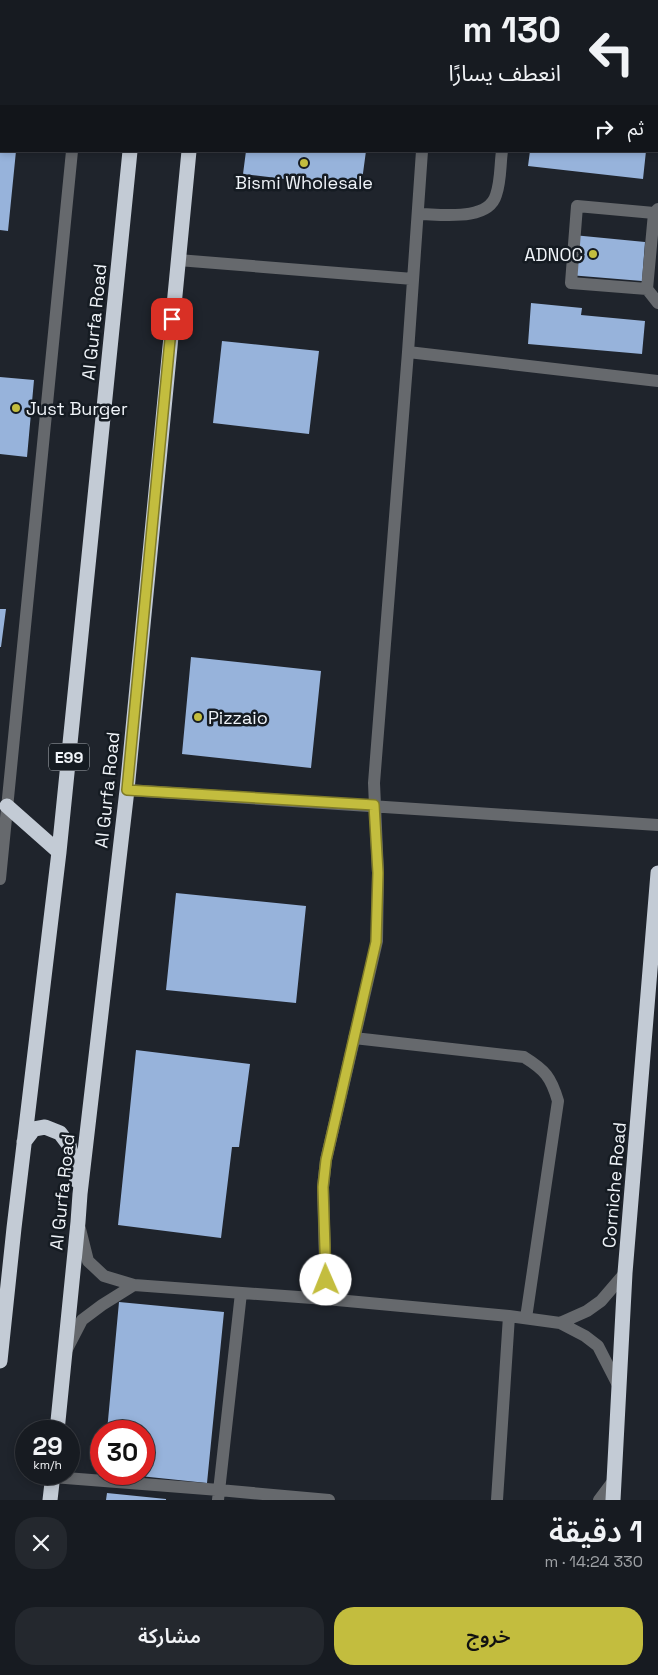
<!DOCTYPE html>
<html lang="ar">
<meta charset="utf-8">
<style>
:root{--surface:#171b21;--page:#24282e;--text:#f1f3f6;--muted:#9ea1a5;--line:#36393f;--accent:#c3bd3e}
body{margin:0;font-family:"Space Grotesk","Noto Sans Arabic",sans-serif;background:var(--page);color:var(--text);direction:rtl;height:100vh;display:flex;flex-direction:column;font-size:19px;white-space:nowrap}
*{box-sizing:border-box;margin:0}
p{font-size:16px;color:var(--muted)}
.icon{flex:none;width:28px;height:28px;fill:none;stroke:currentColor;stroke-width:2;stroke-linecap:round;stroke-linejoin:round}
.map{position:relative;height:1500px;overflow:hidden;direction:ltr}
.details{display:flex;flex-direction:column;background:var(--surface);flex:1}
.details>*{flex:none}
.guide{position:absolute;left:0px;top:0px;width:659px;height:152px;box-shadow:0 2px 8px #0003,0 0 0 1px var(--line);direction:rtl;background:#171b21;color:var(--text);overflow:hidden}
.speed{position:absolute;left:15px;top:1420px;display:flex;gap:10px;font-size:25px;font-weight:700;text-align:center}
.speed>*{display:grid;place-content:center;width:65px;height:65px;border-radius:50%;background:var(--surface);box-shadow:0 2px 8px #0003,0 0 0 1px var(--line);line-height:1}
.speed small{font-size:12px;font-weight:400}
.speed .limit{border:8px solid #d22;background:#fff;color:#111}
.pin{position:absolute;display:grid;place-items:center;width:42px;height:42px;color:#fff;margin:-21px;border-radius:10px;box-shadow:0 2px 8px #0006}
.me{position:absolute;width:55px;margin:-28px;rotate:359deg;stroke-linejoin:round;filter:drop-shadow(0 0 4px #0008)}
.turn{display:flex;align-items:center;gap:18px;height:105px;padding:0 15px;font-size:22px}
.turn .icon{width:65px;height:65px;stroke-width:2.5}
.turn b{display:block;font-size:35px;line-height:42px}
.then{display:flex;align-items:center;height:48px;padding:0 15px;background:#0003;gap:10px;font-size:19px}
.round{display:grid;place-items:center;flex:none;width:52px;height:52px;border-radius:20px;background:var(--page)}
.summary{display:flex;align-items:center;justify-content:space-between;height:85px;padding:0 15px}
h1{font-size:30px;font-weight:600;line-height:38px}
.cta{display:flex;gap:10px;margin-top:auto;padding:10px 15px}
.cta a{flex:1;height:58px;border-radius:20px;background:var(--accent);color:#111;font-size:20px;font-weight:600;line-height:58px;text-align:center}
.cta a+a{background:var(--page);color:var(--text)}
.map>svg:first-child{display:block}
.building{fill:#97b3db}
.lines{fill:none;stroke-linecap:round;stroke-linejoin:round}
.minor{stroke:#66696d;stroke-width:12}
.highway{stroke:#c3cbd5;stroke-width:15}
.route-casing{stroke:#7f7b28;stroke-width:12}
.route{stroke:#c3bd3e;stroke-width:9}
.poi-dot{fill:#c3bd3e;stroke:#151b22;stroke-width:2}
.labels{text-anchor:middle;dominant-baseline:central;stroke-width:5;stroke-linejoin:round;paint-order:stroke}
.shield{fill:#151b22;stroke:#aeb3b8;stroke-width:1}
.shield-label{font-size:16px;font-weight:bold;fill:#f0f4f9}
.poi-label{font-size:18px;fill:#f0f4f9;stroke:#151b22;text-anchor:start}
.street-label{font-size:18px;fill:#f0f4f9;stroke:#151b22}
</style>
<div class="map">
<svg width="658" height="1500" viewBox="0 0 658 1500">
<rect width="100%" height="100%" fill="#1f242c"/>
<!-- building -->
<path class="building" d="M0 151H16L8 231 0 230Z
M246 151H366L361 188 243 174Z
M530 151H646L643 179 528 166Z
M573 235 645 242 642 281 569 275Z
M531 303 582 308 581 315 645 321 642 354 528 344Z
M222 341 319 351 309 434 213 423Z
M0 377 34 380 27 457 0 454Z
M0 609H6L1 647H0Z
M191 657 321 671 311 768 182 754Z
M176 893 306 906 296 1003 166 990Z
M136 1050 250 1064 239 1147H232L221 1238 118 1225Z
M119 1302 224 1312 207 1483 130 1475V1474H144V1431H107Z
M107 1493 166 1499V1500H106Z"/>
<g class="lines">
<!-- minor -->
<path class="minor" d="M80 1 81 0
M518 1V0
M0 30H1
M654 213 577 206 571 283 647 289 654 213 658 209
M418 214C440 214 488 222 496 195 501 181 500 165 502 151
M178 260 413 279
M647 289 658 303
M408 352 658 381
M127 790 658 825
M0 879 72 151
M354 1038 524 1057C545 1070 551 1077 558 1101L526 1318
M80 1229 88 1261 104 1276 134 1285 326 1299 509 1316 560 1323 585 1336 598 1346 618 1385
M326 1299 323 1187 326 1160 377 941 378 873 374 783 408 352 422 151
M560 1323 587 1311 601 1301 625 1273
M66 1351 82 1320 102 1305 134 1285
M53 1477 219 1490 329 1500
M218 1500 241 1293
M497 1500 509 1316
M599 1500 614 1480"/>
<!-- highway -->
<path class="highway" d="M144 1V0
M204 1V0
M7 806 59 852
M24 1142 34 1129 45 1127 60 1133 69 1145 77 1181
M0 1361 14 1228 59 852 130 151
M57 1431 78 1222 80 1194 127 790 189 151
M50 1500 53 1474
M613 1500 625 1273 658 873"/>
</g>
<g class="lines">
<!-- route casing -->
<g class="route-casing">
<path id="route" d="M172 319 127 790 374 805 378 873 376 942 326 1160 323 1187 326 1280"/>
</g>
<!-- route -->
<use href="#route" class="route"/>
</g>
<!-- markers -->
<g class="poi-dot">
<circle cx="304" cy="163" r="5"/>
<circle cx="593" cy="254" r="5"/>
<circle cx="16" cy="408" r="5"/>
<circle cx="198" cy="717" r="5"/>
</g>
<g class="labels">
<!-- shield labels -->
<rect class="shield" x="49" y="743.5" width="40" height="27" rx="4"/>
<g class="shield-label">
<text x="69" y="757">E99</text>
</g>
<!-- poi labels -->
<g class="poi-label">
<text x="304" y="182" text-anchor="middle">Bismi Wholesale</text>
<text x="583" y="254" text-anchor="end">ADNOC</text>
<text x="26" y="408">Just Burger</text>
<text x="208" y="717">Pizzaio</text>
</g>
<!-- street labels -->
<g class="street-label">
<text transform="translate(94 322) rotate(-84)">Al Gurfa Road</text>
<text transform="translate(107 790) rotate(-84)">Al Gurfa Road</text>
<text transform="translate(614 1185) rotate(-85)">Corniche Road</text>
<text transform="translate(62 1192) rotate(-84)">Al Gurfa Road</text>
</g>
</g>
</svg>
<div class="speed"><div>29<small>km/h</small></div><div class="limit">30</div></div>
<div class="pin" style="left:172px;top:319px;background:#d93025"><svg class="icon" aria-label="arrive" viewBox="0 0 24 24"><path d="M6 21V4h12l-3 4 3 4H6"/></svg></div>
<svg class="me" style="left:326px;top:1280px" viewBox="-20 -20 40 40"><circle r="19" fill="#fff"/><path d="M0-13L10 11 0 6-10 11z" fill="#c3bd3e"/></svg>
<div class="guide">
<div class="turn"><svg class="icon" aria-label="left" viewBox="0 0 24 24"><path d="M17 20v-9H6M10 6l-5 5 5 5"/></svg><div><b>130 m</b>انعطف يسارًا</div></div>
<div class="then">ثم<svg class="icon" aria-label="right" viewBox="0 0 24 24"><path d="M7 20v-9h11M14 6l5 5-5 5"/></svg></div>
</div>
</div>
<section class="details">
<div class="summary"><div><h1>1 دقيقة</h1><p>330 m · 14:24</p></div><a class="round"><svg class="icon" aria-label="close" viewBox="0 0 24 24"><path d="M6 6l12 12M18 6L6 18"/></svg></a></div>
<div class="cta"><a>خروج</a><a>مشاركة</a></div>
</section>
